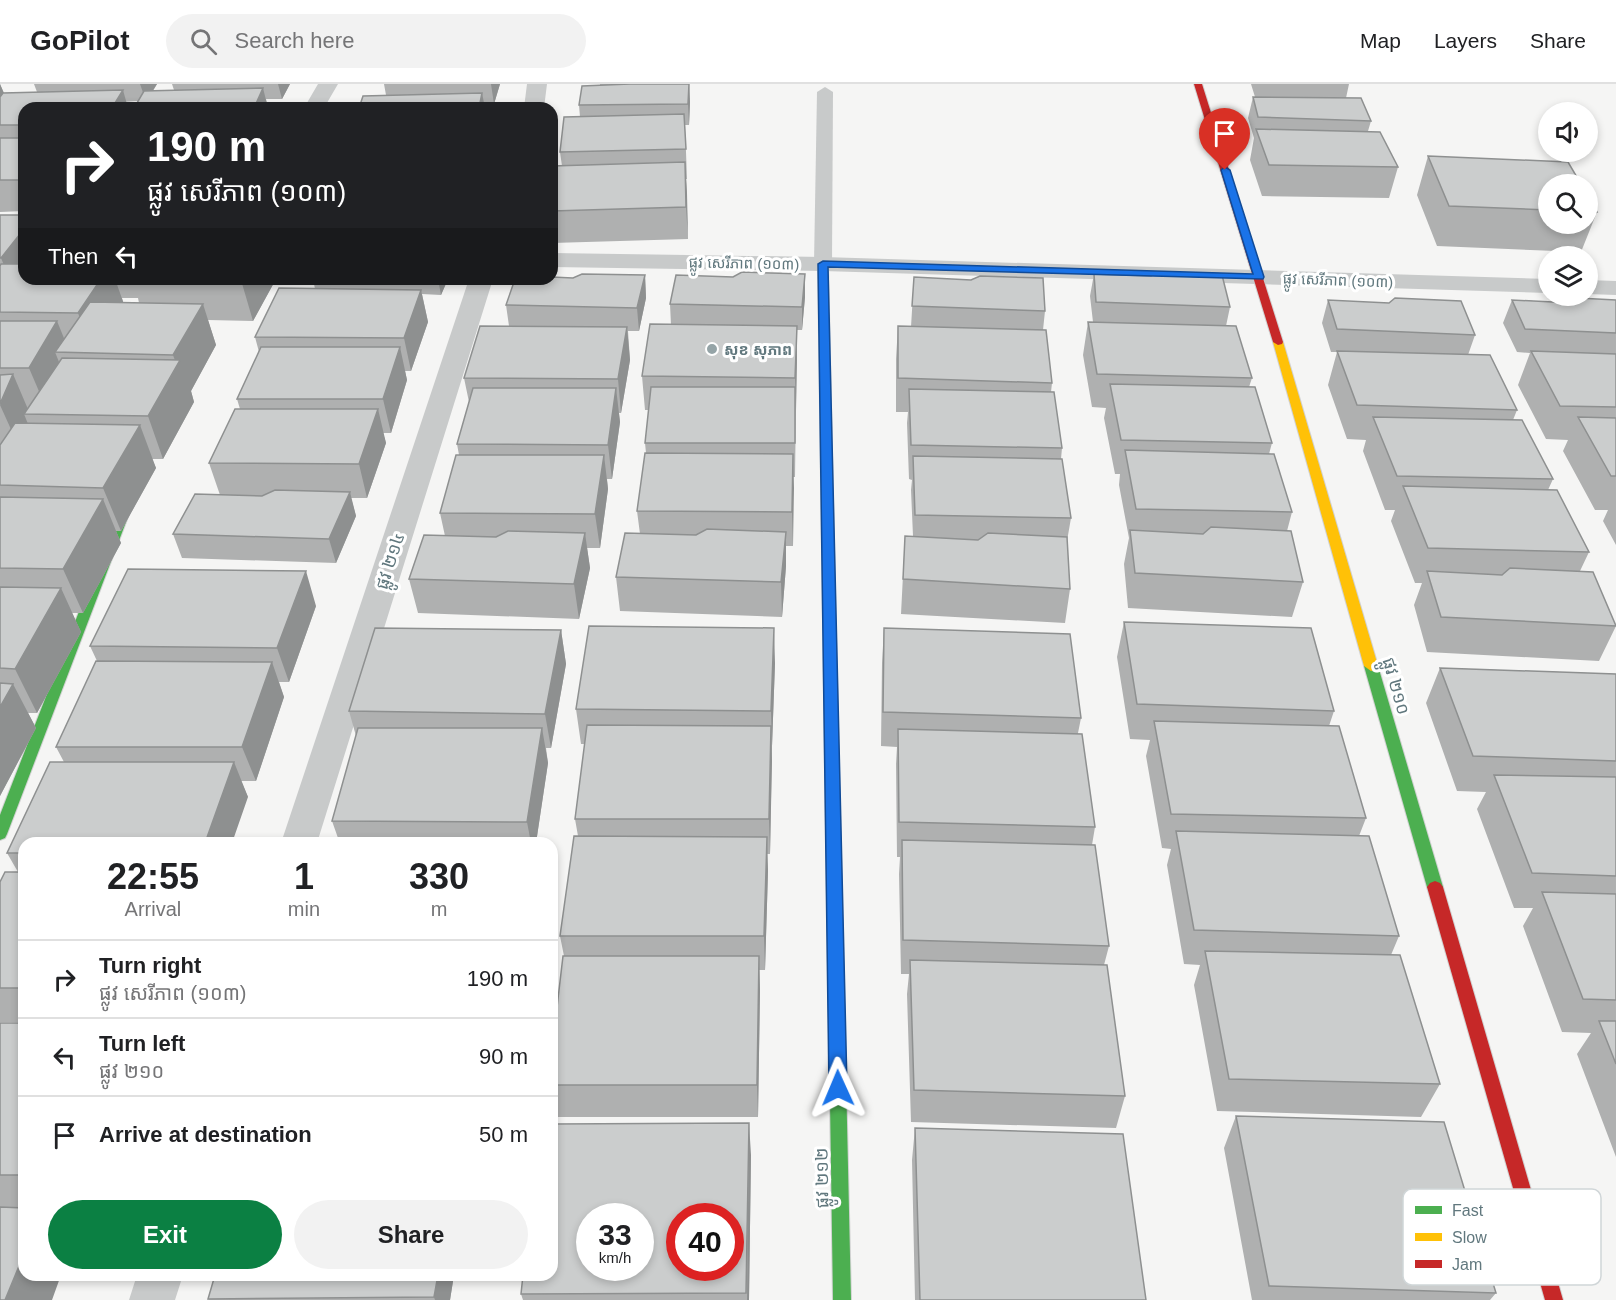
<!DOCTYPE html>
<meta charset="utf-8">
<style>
:root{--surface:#fff;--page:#f2f2f2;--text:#202124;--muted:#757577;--line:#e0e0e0;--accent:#0b8043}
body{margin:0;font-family:Helvetica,"Noto Sans Khmer",sans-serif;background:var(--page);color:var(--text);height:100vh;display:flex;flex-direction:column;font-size:22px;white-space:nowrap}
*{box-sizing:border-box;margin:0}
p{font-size:20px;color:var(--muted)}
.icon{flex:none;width:33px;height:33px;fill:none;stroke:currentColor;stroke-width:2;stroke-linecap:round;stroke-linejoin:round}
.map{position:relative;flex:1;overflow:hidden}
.sheet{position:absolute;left:18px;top:753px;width:540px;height:444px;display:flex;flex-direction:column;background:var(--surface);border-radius:18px;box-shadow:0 3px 9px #0003}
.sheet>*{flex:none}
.guide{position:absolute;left:18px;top:18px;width:540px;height:183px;border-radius:18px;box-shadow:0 3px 9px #0003;background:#202124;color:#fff;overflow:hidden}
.tools{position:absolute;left:1538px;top:18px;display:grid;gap:12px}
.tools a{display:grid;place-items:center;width:60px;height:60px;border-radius:50%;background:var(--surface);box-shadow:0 3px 9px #0003;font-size:30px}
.speed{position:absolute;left:576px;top:1119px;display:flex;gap:12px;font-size:30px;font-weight:700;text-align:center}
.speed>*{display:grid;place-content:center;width:78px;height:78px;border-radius:50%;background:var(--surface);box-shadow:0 3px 9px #0003;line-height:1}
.speed small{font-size:15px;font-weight:400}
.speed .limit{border:9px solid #d22;background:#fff;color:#111}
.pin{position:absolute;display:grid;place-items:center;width:51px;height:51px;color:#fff;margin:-62px -26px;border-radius:50% 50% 50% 0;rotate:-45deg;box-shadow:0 0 6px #0007}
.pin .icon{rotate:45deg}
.me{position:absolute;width:66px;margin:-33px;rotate:359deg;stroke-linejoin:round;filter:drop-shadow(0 0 4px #0008)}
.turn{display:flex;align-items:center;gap:21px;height:126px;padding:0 30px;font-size:27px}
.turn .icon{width:78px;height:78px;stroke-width:2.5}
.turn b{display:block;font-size:42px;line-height:51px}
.then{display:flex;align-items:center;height:57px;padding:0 30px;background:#0003;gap:12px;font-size:22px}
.eta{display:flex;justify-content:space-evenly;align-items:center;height:102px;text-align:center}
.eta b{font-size:36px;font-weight:700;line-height:42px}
.action{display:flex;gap:12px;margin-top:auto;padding:12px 30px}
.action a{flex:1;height:69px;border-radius:36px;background:var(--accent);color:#fff;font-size:24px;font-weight:700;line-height:69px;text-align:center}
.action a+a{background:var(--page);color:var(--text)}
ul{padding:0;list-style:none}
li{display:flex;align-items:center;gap:18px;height:78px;padding:0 30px;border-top:2px solid var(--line)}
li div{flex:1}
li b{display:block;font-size:22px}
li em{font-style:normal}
header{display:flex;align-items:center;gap:36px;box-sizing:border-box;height:84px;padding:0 30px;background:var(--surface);border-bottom:2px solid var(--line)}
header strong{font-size:28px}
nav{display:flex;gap:33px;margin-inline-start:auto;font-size:21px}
.search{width:420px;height:54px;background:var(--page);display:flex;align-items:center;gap:15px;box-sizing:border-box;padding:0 21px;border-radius:33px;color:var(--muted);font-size:22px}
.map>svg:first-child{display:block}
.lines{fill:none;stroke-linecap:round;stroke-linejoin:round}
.fast-casing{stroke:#d1d2d2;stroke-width:2}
.slow-casing{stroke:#d1d2d2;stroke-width:2}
.jam-casing{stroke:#d1d2d2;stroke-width:2}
.lane{fill:#c8caca;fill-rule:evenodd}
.street{fill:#c8caca;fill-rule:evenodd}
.fast{fill:#4caf50;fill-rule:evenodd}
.slow{fill:#ffc107;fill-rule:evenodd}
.jam{fill:#c62828;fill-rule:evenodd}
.wall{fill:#afb0b0;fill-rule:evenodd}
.shaded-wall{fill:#8e9090}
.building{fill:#cbcdcd;stroke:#8e9090;stroke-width:1.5;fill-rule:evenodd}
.route{fill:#1a73e8;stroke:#114b97;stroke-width:1.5}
.poi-dot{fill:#95a4a7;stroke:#fff;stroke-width:2}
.labels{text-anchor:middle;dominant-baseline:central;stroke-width:6;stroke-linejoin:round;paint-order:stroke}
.far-street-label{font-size:15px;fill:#61787e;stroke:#fff}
.far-poi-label{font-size:15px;font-weight:bold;fill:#61787e;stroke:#fff;text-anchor:start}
.street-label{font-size:18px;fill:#61787e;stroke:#fff}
.key{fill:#fff;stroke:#d0d6d8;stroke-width:1.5}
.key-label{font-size:16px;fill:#61787e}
</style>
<header>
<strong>GoPilot</strong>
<div class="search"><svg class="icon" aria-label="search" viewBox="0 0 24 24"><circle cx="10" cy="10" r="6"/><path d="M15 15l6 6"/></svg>Search here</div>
<nav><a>Map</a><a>Layers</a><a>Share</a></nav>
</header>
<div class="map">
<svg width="1616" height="1216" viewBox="0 0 1616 1216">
<rect width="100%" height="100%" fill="#f5f5f4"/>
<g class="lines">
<!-- fast casing -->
<g class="fast-casing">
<path id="fast" d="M823 177 828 180 834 466 828 470 822 466 818 180Z
M133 400 139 404 7 750 5 754 0 756V731L127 404Z
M1371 577 1378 582 1443 803 1440 807 1435 809 1430 807 1427 803 1364 582Z
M837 943 843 945 845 950 851 1216H833L829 950 831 945Z"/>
</g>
<!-- slow casing -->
<g class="slow-casing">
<path id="slow" d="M1278 255 1283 258 1378 582 1376 585 1371 587 1364 582 1273 258Z"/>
</g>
<!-- jam casing -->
<g class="jam-casing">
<path id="jam" d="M1194 0H1202L1283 258 1282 260 1278 261 1273 258Z
M828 462 834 466 845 950 843 955 837 957 831 955 829 950 822 466Z
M1435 797 1440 799 1443 803 1563 1216H1545L1427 803 1430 799Z"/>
</g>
<!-- lane -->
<path class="lane" d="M825 3 833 8 832 180 829 184H817L814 180 817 8Z"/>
<!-- street -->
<path class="street" d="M318 0H338L324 24H304Z
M527 0H547L544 24H524Z
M552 169 823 173 1548 195V209L823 187 552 183Z
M469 195H493L317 759H281Z
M1587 196 1616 197V211L1587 210Z
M137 1191H183L175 1216H129Z"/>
<!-- fast -->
<use href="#fast" class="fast"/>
<!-- slow -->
<use href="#slow" class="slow"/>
<!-- jam -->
<use href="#jam" class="jam"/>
</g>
<!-- wall -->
<path class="wall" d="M0 0 4 9 37 8 34 0H157L153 7 174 6 172 0H290L282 15H266L268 24H134L138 17 24 24V127L0 128Z
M384 0H500L494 20H484L485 24 386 11Z
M600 0H689L690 18 689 41H685L687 95H686L688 155 552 159V82H562L560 68 580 33 579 21 600 1Z
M1251 0H1349L1346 14 1371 37 1368 47 1398 83 1389 114 1262 112 1250 76 1254 54 1248 34 1253 13H1255Z
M1428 72 1548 100V140H1587V110L1597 128 1581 168 1437 162 1417 111Z
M0 131 24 195H276L253 237 208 236 216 261 191 307 194 318 163 375H152L156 384 121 447H116L121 459 83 529H72L81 548 37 629H28L36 644 0 712ZM122 214H138L139 219 123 218Z
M805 190V213L802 246H797L795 393H793V462H786V482L782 533 620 527 616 493 640 450 637 427 646 369 645 359 649 326H645L642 292 671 241 670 220 733 193Z
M1094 190 1230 223 1226 242 1252 294 1249 303 1272 359 1269 370 1292 428 1287 447 1303 498 1292 533 1128 524 1124 480 1129 454 1119 401 1120 390H1115L1104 334 1106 324 1092 323 1083 271 1088 238H1093L1090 212Z
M645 191 646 214 639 247H628L630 276 621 329H619L620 338 612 395H607L608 405 600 464H587L590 484 579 535 418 529 409 495 445 452 440 429 459 371 457 360 469 318 464 294 509 242 506 221 573 194Z
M914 193 1045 227 1043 246 1052 299 1051 308 1062 364 1061 375 1071 434 1067 457 1070 505 1065 539 901 530 905 452H913L911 406 912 396 909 395 907 339 908 328H896V275L898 242 911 243Z
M313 195H448L441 211 422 210 428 238 411 287H405L407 296 391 349H383L386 359 367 414H351L356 432 336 479 182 474 173 450 220 411 209 379 240 325 237 315 259 268 255 253 315 205Z
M1328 216 1475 251 1468 271 1517 326 1513 336 1553 395 1548 406 1589 468 1580 487 1616 542 1599 577 1427 568 1414 521 1422 499H1415L1391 437 1395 426H1385L1363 367 1366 356 1347 355 1328 301 1337 268H1331L1322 239Z
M1512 216 1572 219 1616 216V461L1603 437 1608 426H1595L1563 367 1568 356 1546 355 1518 301 1530 269 1517 268 1503 239Z
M316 522 289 598H279L284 613 256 697H241L248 713 24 759V938H0V798L18 788 7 769 64 678 56 663 97 577 90 562Z
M1124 538 1334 627 1329 642 1366 734 1359 752 1399 852 1391 871 1440 1000 1421 1033 1217 1027 1194 901 1200 881 1184 880 1167 781 1171 765 1162 764 1146 672 1150 656 1130 655 1117 573Z
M884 544 1081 634 1078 649 1095 743 1092 761 1109 862 1104 881 1125 1012 1116 1044 911 1038 907 910 909 890H901L899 790 900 773H897L896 680 897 663 881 662 882 579Z
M561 546 566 580 551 664H546L548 679 536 759H328L338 754 332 737 356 652 349 627Z
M775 579 772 662 770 770H767L768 787 765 886H759L760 906 758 1033H555L552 1020V966L564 872 560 852 578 752 575 735 585 660H581L576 625Z
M1440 584 1616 590V1073L1577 970 1591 949 1562 948 1523 842 1533 824H1514L1477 725 1486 708 1457 707 1426 619Z
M0 939H24V1123H0Z
M1236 1032 1496 1209 1490 1216H1252L1224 1064Z
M915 1044 1146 1216H915L912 1076Z
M751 1071 749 1216H523L521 1210Z
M215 1191H454L450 1216H209L208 1215Z"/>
<!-- shaded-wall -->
<path class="shaded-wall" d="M0 0 5 12 0 13Z
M140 0H157L146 17Z
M278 0H290L282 15Z
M491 0H500L494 20Z
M689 0 690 18 689 41 688 20Z
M263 4 268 24H254Z
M123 6 128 24H112Z
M482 9 485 24H479Z
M685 78 687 109 688 155 686 123Z
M24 145V195L18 215 1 174Z
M805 190V213L802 246V223Z
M645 191 646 214 639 247 637 224Z
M101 195H115L125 223 93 269 78 229Z
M242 195H276L253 237 241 196Z
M438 195H448L441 211Z
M421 206 428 238 411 287 404 254Z
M203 220 216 261 191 307 194 318 163 375 148 332 177 282 173 271Z
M57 237 70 269 55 268 65 293 47 326 29 284Z
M797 242V275L796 327 795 294Z
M627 243 630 276 621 329 618 295Z
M400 263 407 296 391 349 383 315Z
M13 290 30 330H24L28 340 19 363 0 321Z
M616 304 620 338 612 395 608 361Z
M378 325 386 359 367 414 359 380Z
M140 341 156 384 121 447 103 404Z
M793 370 794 404 793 462 792 428Z
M604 371 608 405 600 464 595 430Z
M350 408 356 432 336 479 329 455Z
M103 415 121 459 83 529 63 485Z
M786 448V482L782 533 781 498Z
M585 449 590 484 579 535 574 500Z
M306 487 316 522 289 598 277 564Z
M61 504 81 548 37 629 15 585Z
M774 544 775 579 772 662 771 627Z
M561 546 566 580 551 664 545 630Z
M272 578 284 613 256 697 242 663Z
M13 600 36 644 0 712V623Z
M771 642 772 677 770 770 769 735Z
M542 644 548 679 536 759H531L527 738Z
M234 678 248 713 232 759H205Z
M767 753 768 787 765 886 764 852Z
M759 872 760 906 758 1033 757 1001Z
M749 1039 751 1071 749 1216H747Z
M24 1170V1191H61L52 1216H5Z
M438 1191H454L450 1216H435L434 1213Z"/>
<!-- building -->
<path class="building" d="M630 0H689L688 20 579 21 582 2Z
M263 4 254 24H134L144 7Z
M123 6 112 24H24V41H0V13L3 9Z
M482 9 479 24H359L363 12Z
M1253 13 1361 14 1371 37 1258 33Z
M684 30 686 65 560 68 564 33Z
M1256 45 1380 48 1398 83 1269 81Z
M0 54H24V96H0Z
M1428 72 1568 78 1581 100H1548V126L1449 122Z
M685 78 686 123 552 127V82Z
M1587 110 1597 128H1587Z
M0 131H24V145L1 174H0Z
M1 180H24V195H101L78 229 0 228V182Z
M742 188 805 190 802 223 670 220 676 191 733 193Z
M1159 188 1222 191 1230 223 1096 218 1094 190 1151 192Z
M582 190 645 191 637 224 506 221 515 195H552V193L573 194Z
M980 192 1043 194 1045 227 912 222 914 193 971 196Z
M180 195H242L241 196Z
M279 204 421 206 404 254 255 253Z
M1395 214 1461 217 1475 251 1337 245 1328 216 1389 219Z
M1578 214 1616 216V249L1525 245 1512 216 1572 219Z
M90 218 203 220 173 271 55 268Z
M0 237H57L29 284H0Z
M1088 238 1236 242 1252 294 1097 290Z
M650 240 797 242 795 294 642 292Z
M480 242 627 243 618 295 464 294Z
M898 242 1046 246 1052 299 898 294Z
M261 263H400L383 315H237Z
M1337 267 1490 271 1517 326 1357 321Z
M1531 267 1616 270V323L1560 322Z
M62 274 180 276 148 332 24 330Z
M13 290 0 320V291Z
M1110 300 1255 303 1272 359 1121 356Z
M651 303H795V359H645Z
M473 304H616L608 361 457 360Z
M909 305 1054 308 1062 364 911 361Z
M235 325H378L359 380 209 379Z
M1373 333 1522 336 1553 395 1397 392Z
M1578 333 1616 334V392H1611Z
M15 339 140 341 103 404 0 401V361Z
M1125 366 1274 370 1292 428 1136 425Z
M645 369 793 370 792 428 637 427Z
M456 371H604L595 430 440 429Z
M913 372 1062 375 1071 434 915 431Z
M1403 402 1557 406 1589 468 1428 464Z
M275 406 350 408 329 455 173 450 195 410 262 412Z
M0 413 103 415 63 485 0 484Z
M1211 443 1291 447 1303 498 1135 489 1130 446 1203 450Z
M707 445 786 448 781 498 616 493 625 449 696 451Z
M508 447 585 449 574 500 409 495 424 451 496 453Z
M988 449 1067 453 1070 505 903 495 905 452 978 456Z
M1510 484 1593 488 1616 542 1441 533 1427 487 1502 491Z
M128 485 306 487 277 564 90 562Z
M0 503 61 504 15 585 0 584Z
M1124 538 1311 544 1334 627 1137 620Z
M589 542 774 544 771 627 576 625Z
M375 544 561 546 545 630 349 627Z
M884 544 1070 550 1081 634 883 628Z
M96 577 272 578 242 663H56Z
M1440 584 1616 590V677L1473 672Z
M0 599 13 600 0 623Z
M1154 637 1339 642 1366 734 1171 730Z
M587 641 771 642 769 735H575Z
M358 644H542L527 738 332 737Z
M898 645 1082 650 1095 743 899 738Z
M50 678H234L205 759H24V769H7Z
M1494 691 1616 693V792L1532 789Z
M1176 747 1369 752 1399 852 1194 846Z
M574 752 767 753 764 852H560Z
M329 754 521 755V759H328Z
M902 756 1095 761 1109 862 903 856Z
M5 788H24V904H0V798Z
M1542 808 1616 810V916L1583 915Z
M1205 867 1400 871 1440 1000 1229 995Z
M563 872H759L757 1001H552V966Z
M910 876 1107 881 1125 1012 914 1006Z
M1599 937H1616V980Z
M0 939H24V1091H0Z
M1236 1032 1444 1038 1496 1209 1269 1202Z
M749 1039 746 1209 521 1210 523 1191H552V1040ZM590 1132H640V1184H590ZM680 1132H730V1184H680Z
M915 1044 1123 1050 1146 1216H920Z
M0 1123 24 1124V1170L5 1216H0Z
M215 1191H438L434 1213 208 1215Z"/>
<!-- route -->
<path class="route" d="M1225 83 1230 86 1264 193 1263 195 828 183 847 1004 844 1010 838 1012 832 1010 829 1004 818 180 823 177 1253 190 1221 86Z"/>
<!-- markers -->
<circle class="poi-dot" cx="712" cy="265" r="6"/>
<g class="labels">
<!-- far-street labels -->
<g class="far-street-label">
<text transform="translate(744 179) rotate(1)">ផ្លូវ សេរីភាព (១០៣)</text>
<text transform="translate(1338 196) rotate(2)">ផ្លូវ សេរីភាព (១០៣)</text>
</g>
<!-- far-poi labels -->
<g class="far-poi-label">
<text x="724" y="265">សុខ សុភាព</text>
</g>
<!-- street labels -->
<g class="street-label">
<text transform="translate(390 477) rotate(-72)">ផ្លូវ ២១៤</text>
<text transform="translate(1396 602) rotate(74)">ផ្លូវ ២១០</text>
<text transform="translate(822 1094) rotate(-91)">ផ្លូវ ២១២</text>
</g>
</g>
<!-- legend -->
<rect x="1403" y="1105" width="198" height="96" rx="9" class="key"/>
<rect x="1415" y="1122" width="27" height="8" fill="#4caf50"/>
<rect x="1415" y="1149" width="27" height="8" fill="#ffc107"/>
<rect x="1415" y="1176" width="27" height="8" fill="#c62828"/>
<g class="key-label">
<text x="1452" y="1132">Fast</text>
<text x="1452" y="1159">Slow</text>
<text x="1452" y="1186">Jam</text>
</g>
</svg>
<div class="tools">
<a><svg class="icon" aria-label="sound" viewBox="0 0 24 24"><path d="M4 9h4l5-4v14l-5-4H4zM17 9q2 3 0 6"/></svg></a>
<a><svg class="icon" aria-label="search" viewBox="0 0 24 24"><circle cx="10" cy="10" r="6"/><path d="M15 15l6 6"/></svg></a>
<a><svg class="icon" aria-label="layers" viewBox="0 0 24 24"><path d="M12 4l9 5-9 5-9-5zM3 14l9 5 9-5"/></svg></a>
</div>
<div class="speed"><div>33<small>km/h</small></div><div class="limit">40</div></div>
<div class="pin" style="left:1225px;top:86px;background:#d93025"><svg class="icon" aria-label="arrive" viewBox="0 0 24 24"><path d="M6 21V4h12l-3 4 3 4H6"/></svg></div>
<svg class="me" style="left:838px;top:1004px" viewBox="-20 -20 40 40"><path d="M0-17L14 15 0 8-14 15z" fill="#1a73e8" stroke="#fff" stroke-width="4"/></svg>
<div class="guide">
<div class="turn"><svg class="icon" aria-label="right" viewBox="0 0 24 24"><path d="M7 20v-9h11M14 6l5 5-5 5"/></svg><div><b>190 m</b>ផ្លូវ សេរីភាព (១០៣)</div></div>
<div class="then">Then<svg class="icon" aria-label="left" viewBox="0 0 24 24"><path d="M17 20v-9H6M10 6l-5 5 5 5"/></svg></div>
</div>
<section class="sheet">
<div class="eta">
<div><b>22:55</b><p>Arrival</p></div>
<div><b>1</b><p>min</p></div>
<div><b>330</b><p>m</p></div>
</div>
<ul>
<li><svg class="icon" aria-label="right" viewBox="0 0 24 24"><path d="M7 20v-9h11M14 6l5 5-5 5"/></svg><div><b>Turn right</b><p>ផ្លូវ សេរីភាព (១០៣)</p></div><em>190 m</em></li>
<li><svg class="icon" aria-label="left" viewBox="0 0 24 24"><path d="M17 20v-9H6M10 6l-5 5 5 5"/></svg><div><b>Turn left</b><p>ផ្លូវ ២១០</p></div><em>90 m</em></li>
<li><svg class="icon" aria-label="arrive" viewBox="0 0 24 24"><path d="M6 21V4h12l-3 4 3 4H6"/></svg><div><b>Arrive at destination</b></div><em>50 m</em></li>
</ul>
<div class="action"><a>Exit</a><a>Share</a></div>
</section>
</div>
